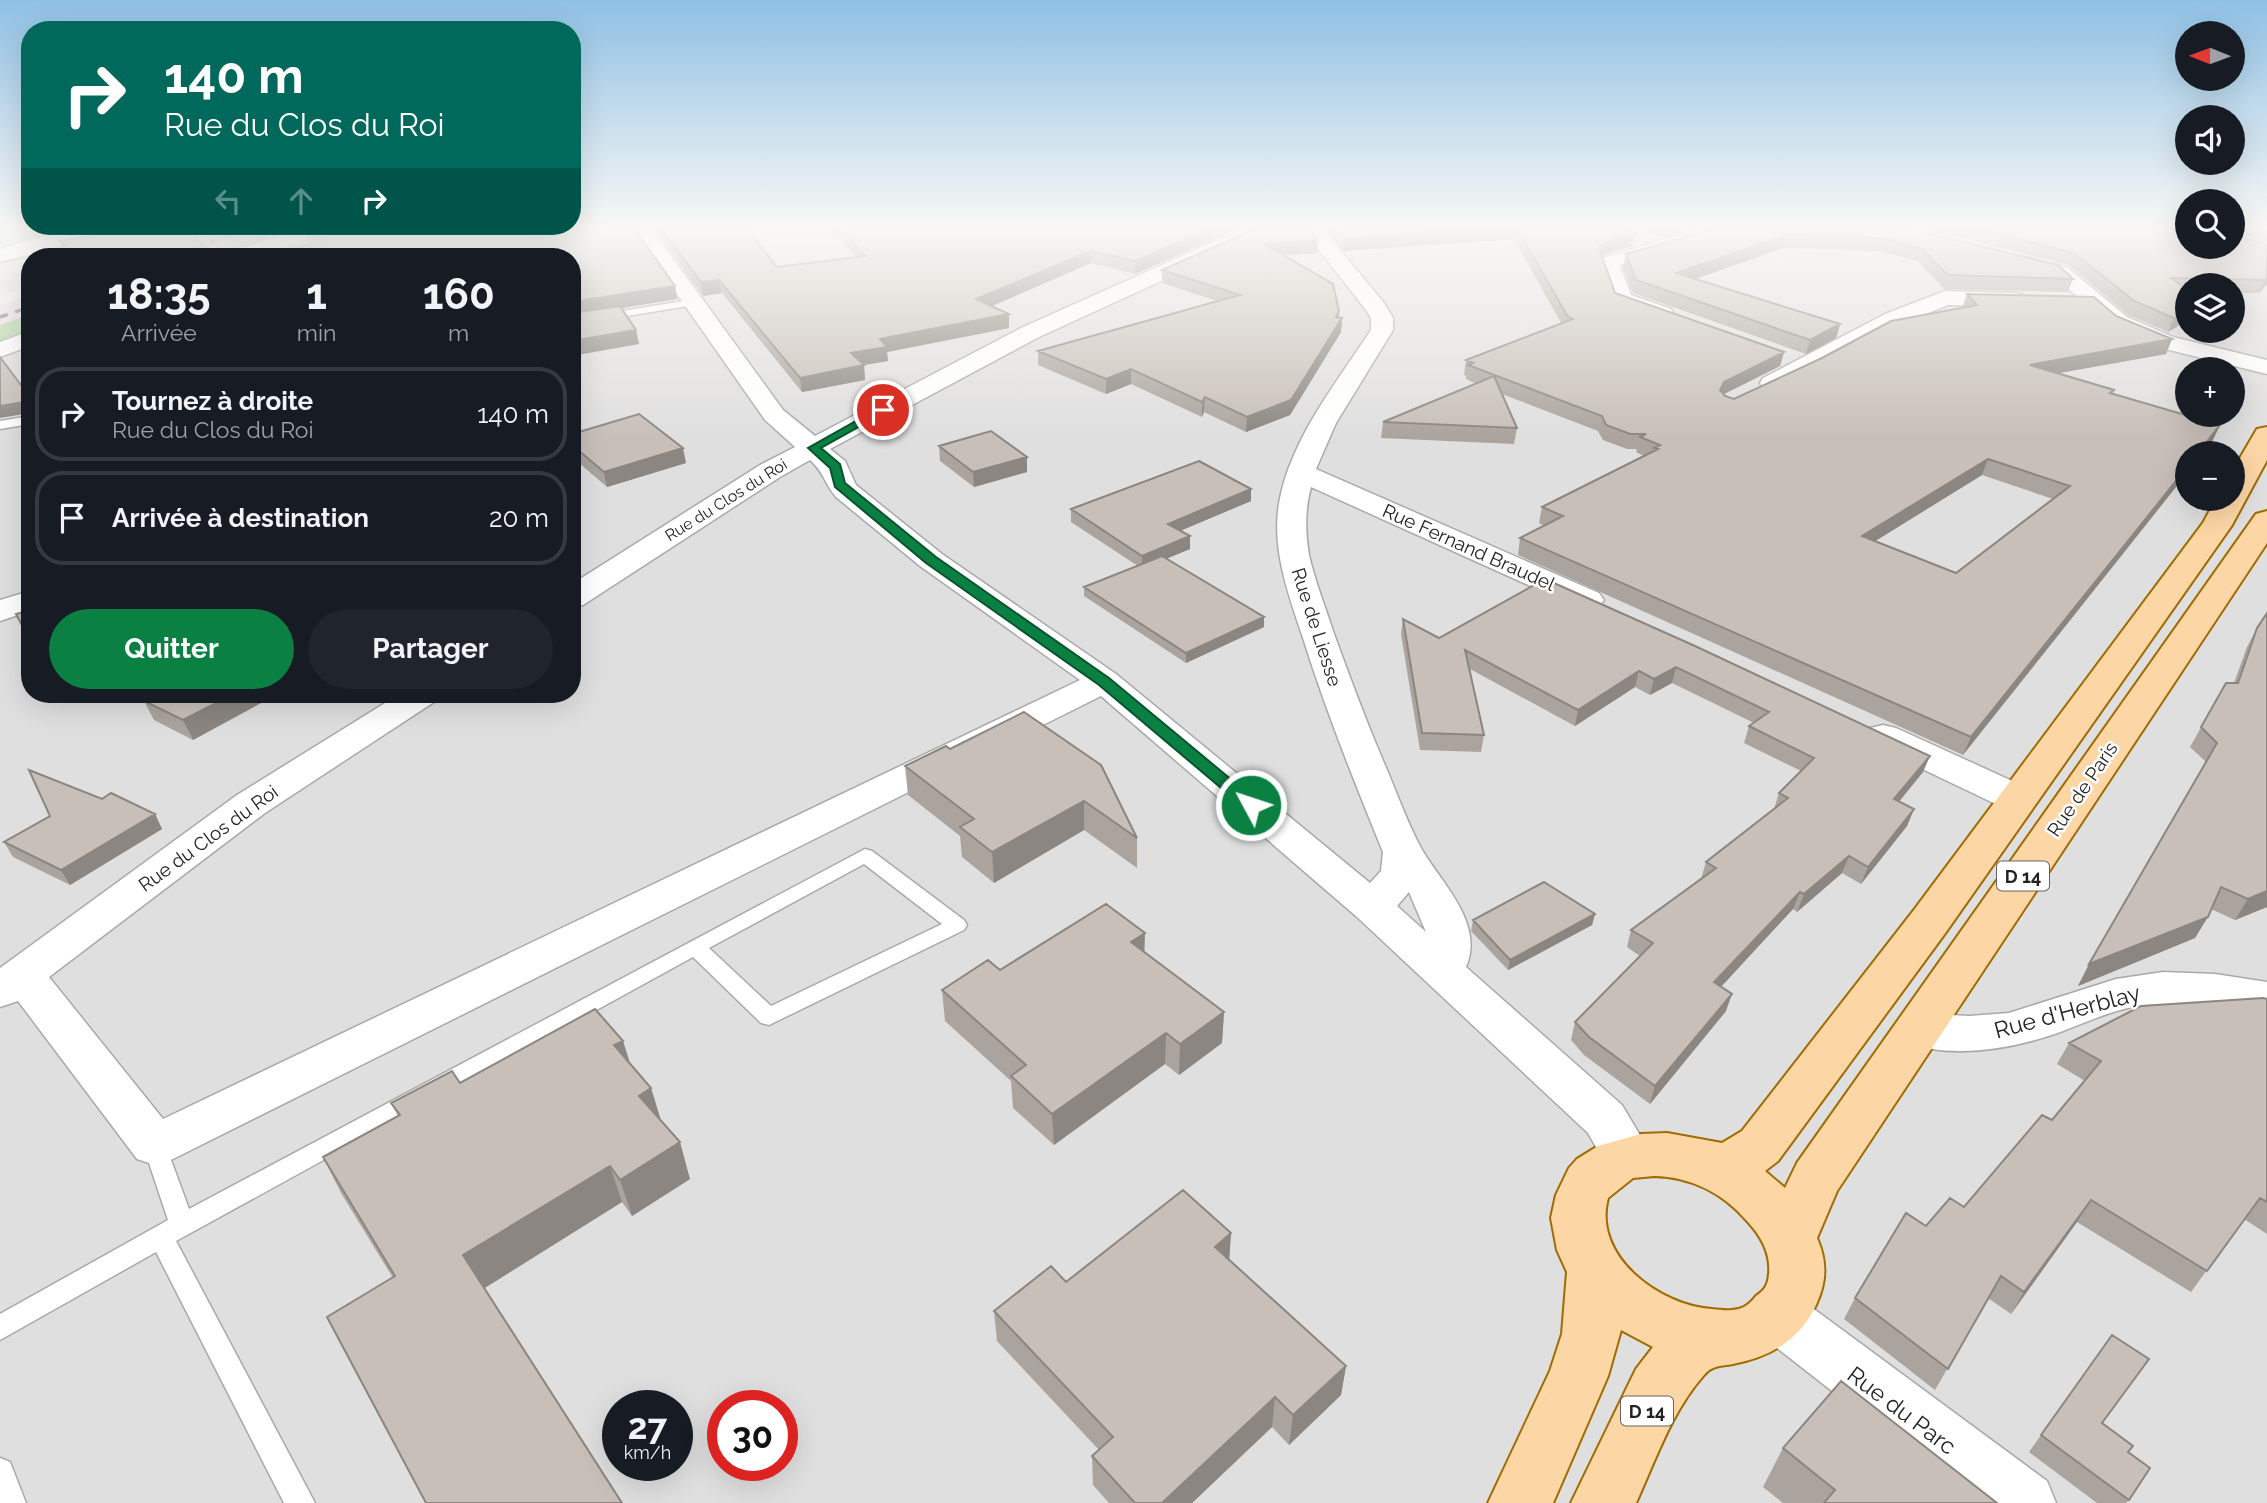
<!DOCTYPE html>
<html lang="fr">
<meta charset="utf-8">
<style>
:root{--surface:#171b24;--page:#20242c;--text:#f1f3f6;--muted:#9ea1a6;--line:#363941;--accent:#0b8043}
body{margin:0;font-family:Raleway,sans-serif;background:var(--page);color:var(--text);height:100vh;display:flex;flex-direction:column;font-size:26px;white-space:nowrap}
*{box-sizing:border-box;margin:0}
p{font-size:23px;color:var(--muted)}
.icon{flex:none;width:38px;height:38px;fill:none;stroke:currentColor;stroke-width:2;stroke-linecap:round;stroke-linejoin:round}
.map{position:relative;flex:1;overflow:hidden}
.side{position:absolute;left:21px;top:248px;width:560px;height:455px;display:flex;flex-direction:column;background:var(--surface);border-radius:28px;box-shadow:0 7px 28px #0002}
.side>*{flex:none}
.banner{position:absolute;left:21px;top:21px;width:560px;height:214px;border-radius:28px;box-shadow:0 7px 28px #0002;background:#00695c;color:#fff;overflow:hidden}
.needle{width:46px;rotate:271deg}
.controls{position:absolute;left:2175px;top:21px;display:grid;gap:14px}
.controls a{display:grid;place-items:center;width:70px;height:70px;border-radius:50%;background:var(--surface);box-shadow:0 7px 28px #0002;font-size:35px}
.speed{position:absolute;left:602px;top:1390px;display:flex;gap:14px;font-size:35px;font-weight:700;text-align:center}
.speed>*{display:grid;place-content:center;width:91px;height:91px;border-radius:50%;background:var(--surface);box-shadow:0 7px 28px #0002;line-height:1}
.speed small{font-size:18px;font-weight:400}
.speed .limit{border:10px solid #d22;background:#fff;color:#111}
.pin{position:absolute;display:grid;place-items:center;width:60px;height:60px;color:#fff;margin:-30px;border:4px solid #fff;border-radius:50%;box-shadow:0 2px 7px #0007}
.me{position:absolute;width:77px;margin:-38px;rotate:310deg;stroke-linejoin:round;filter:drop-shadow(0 0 5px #0008)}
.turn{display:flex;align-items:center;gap:24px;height:147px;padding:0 28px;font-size:32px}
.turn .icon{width:91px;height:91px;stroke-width:2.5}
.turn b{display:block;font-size:49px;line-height:60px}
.lanes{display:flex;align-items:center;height:66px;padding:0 28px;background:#0003;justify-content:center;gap:35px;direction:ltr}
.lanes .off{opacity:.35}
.eta{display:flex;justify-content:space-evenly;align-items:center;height:119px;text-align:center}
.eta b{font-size:42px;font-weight:700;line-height:49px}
.primary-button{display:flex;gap:14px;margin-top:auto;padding:14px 28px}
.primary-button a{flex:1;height:80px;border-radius:42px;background:var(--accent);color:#fff;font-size:28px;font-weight:700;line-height:80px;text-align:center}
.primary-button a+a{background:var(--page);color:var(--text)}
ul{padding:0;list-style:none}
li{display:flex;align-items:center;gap:21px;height:94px;margin:0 14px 10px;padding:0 14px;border:4px solid var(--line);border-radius:28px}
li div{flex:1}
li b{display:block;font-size:26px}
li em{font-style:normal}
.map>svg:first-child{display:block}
.residential{fill:#e0dfdf;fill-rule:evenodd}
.industrial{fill:#ebdbe8}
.forest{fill:#add19e}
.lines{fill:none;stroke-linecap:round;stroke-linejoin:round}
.service-casing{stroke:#a9a9a9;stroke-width:3}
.minor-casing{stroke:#a9a9a9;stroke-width:3}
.tertiary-casing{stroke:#a9a9a9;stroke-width:4}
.primary-casing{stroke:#a06b00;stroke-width:4}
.service{fill:#fff;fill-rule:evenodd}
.minor{fill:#fff;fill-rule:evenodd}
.tertiary{fill:#fff;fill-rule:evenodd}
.primary{fill:#fcd6a4;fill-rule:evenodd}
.rail{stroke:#707070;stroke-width:3.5;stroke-dasharray:8 8;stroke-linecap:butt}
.wall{fill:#aba49e;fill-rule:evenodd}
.shaded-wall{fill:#8b8681}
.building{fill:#c7bfb8;stroke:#8b8681;stroke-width:2;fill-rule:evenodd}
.route{fill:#0b8043;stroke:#07532c;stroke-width:2}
.labels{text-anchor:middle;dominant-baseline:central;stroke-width:5;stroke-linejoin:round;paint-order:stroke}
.far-street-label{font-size:16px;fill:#222;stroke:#fff}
.shield{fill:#fff;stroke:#646464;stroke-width:2}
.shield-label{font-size:18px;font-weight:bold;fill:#222}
.street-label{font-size:19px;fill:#222;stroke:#fff}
.near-street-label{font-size:23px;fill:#222;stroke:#fff}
</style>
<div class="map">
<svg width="2267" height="1503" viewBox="0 0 2267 1503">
<rect width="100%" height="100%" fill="#f2efe9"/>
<!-- residential -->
<path class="residential" d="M78 227H215L121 257H30V286L0 296V250Z
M319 227H2187L2188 247H2233V227H2267V1503H0V343L30 331V695H572V257H230ZM2188 285H2233V331H2188ZM2188 369H2233V415H2188ZM2188 453H2233V499H2188ZM618 1405H677V1465H618ZM723 1405H782V1465H723Z"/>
<!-- industrial -->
<path class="industrial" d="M244 227H290L195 257H147Z
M30 294V314L0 325V305Z"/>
<!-- forest -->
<path class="forest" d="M0 227H78L0 250Z
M290 227H319L230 257H195Z
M30 314V331L0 343V325Z"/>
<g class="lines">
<!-- service casing -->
<g class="service-casing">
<path id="service" d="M696 299 701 302 700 304 572 325V319Z
M30 416V424L0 429V421Z
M865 849 872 851 964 920 967 925 964 930 769 1025 761 1023 693 957 176 1241 315 1503H284L156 1252 0 1340V1314L168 1220 143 1145 147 1138 155 1135 163 1138 189 1209ZM864 864 942 924 771 1006 709 948Z
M0 1458 10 1462 26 1503H0Z"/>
</g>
<!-- minor casing -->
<g class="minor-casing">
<path id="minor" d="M81 227H128C119 237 94 236 82 233Z
M305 227H334L331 231 254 257H225L228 253Z
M630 227H650L783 410 815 436 1023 327 1247 227H1273L1270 231 1039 337 830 449 845 461 856 485 942 554 1116 674 1370 883 1381 871 1383 852C1354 781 1326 711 1303 638 1288 593 1270 546 1280 498 1293 436 1337 382 1371 330V318L1366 310 1301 227H1321L1384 303 1393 318V330L1336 423 1316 469 1599 593 1604 600 1599 607 1588 610 1577 607 1311 487C1305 509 1305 532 1309 555 1315 581 1325 606 1333 631 1350 678 1367 724 1387 770 1398 796 1408 824 1421 848 1441 883 1485 923 1466 967L1622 1105 1653 1157 1646 1172 1628 1178 1610 1172 1588 1133 1357 917 1101 696 173 1159 155 1165 137 1159 18 1001 0 1007V968L237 795 398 695H439L434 702 265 813 49 977 163 1119 1080 680 920 566 836 497C825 484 823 471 810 460L780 477 583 605 572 607V584L760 465 795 447 765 420ZM1409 892 1426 932 1397 906Z
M1707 227H1738L1735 231 1620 265 1631 295 1671 309 1674 314 1671 319H1655L1613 304 1599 262 1602 258Z
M2025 257 2068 268 2127 317 2173 337 2267 360V374L2157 347 2111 327 2054 276 2018 267 2015 263 2018 259Z
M1945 291 2016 293 2024 295 2027 300 2024 305 2016 307 1948 305 1901 324 1781 388 1772 390 1763 388 1760 383 1763 378 1885 314Z
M30 331V346L0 357V342Z
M30 591V611L0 621V600Z
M1883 725 1896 728 2032 790 2037 799 2032 808 2018 811 2004 808 1870 744 1865 736 1870 728Z
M2163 972 2215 974 2267 982V1014C2221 1007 2174 999 2128 1008 2106 1013 2084 1023 2063 1031 2011 1050 1953 1059 1900 1042L1893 1030 1900 1018 1916 1013 1969 1016 2009 1013 2116 979Z
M1779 1291 1799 1298 2047 1481 2056 1503H1975L1759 1334 1751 1316 1759 1298Z"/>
</g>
<!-- tertiary casing -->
<g class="tertiary-casing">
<path id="tertiary" d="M75 227H103C93 241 20 257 0 262V249Z"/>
</g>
<!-- primary casing -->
<g class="primary-casing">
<path id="primary" d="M2267 427V460L2232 525 1946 932 1778 1161 1765 1171 1785 1188 1797 1163 2256 514 2267 511V543L1837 1191 1817 1238C1827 1261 1827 1281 1816 1305 1800 1340 1770 1357 1733 1364 1722 1366 1712 1365 1704 1375 1672 1411 1656 1459 1636 1503H1571L1636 1369 1653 1347 1621 1330 1608 1376 1553 1503H1488L1550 1371 1562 1334 1567 1272 1557 1250 1551 1218 1556 1195 1569 1168 1577 1159 1598 1146 1641 1134 1667 1133 1722 1143 1742 1131 1914 910 2203 523 2216 499H2233V470L2257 429ZM1654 1176C1691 1177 1723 1193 1747 1221 1761 1236 1771 1253 1769 1274 1768 1285 1765 1290 1756 1296 1753 1300 1748 1305 1744 1307 1734 1312 1723 1310 1712 1309 1661 1306 1592 1257 1608 1198L1633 1178Z"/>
</g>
<!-- service -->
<use href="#service" class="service"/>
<!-- minor -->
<use href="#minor" class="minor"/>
<!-- tertiary -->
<use href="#tertiary" class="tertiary"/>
<!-- primary -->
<use href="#primary" class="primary"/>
<!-- rail -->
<path class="rail" d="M164 257 259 227
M0 317 30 307"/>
</g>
<!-- wall -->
<path class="wall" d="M653 227H745L777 267 856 257 828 227H1241L1135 274 1091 263 992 306 1009 314V328L887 352 888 361 864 365 865 380 802 392 722 293 703 296Z
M1259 227 1317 253 1283 255 1339 311V318H1342L1341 332 1290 415 1246 432 1204 412 1202 417 1131 384 1106 394 1038 365V351L1217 301 1162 283V270Z
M1324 227H1615L1635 233 1632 246 1602 255 1615 293 1784 352 1780 366 1724 394 1734 399 1962 308 1967 294 2116 316 2172 339 2166 354 2059 373 2114 390 2113 394 2213 440 2203 453H2188L1963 755 1518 555 1520 538 1545 526 1539 523 1542 507 1644 456 1636 452 1637 449H1627L1603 440 1598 431 1502 394 1517 428 1514 444 1381 438 1383 422 1477 384 1466 379V376L1464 375 1466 360 1561 323 1514 239 1343 251ZM1982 475 2053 499 1956 573 1875 541Z
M1630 227H1698L1662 237Z
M1719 227H1903L2073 279 2068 292 1944 289 1918 261 1883 252 1839 249 1783 248 1694 279 1840 324 1836 338 1806 354 1633 293 1623 267 1626 254Z
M1918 227H2267V241L2235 233V234L2237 237 2267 244V284L2259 293H2233V285H2188V320L2168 332 2128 315 2069 265Z
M305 229 675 286 677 299 622 308 636 330 639 344 314 244 309 241Z
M60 241 216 257H69L65 254Z
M572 434 686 463 607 487 572 457Z
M939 446 1027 472 974 487 940 461Z
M1251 489V501L1180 531 1190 536V549L1166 558 1264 617V627L1186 663 1084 596V587L1138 566 1071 522V509Z
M1545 579 1923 772 1899 802 1914 809 1907 826 1861 884 1842 873 1797 912 1793 909 1721 986 1726 1011 1650 1104 1584 1055 1571 1040 1575 1022 1640 956 1627 947 1631 930 1701 879 1706 862 1774 809 1779 793 1801 771 1744 743 1749 726 1754 723 1672 683 1650 695 1635 687 1575 726 1470 669 1484 735 1481 752 1420 750 1401 634 1403 619 1439 638Z
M2267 613V907L2235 920 2211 909 2195 938 2078 986 2206 762 2190 747 2226 683H2234L2247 647 2257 628Z
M156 695H269L270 698 193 740 154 720 144 701Z
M1024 712 1137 838V868L1084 830 994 883 962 857 960 836 908 795 905 766 950 749Z
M155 814 162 829 70 885 13 857 4 842Z
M1595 914 1592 925 1508 970 1471 931 1473 920Z
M1144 952 1224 1012 1222 1043 1179 1075 1165 1064 1054 1145 1013 1108 1011 1081 945 1021 942 990 1000 970Z
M2267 999V1234L2244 1219 2191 1292 2077 1222 2011 1314 1988 1298 1935 1390 1844 1319 1855 1298 1926 1226 1964 1207 2052 1120 2085 1081 2057 1064 2069 1043Z
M623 1041 630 1063 651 1088 661 1121 690 1179 632 1216 622 1202 484 1288 393 1278 341 1193 323 1157 398 1116 391 1103 460 1083Z
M1231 1233 1229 1259 1346 1366 1341 1395 1289 1445 1272 1427 1192 1503H1109L1093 1485 1092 1456 1099 1450 997 1341 994 1311 1066 1282Z
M2112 1335 2102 1423 2128 1452 2129 1500 2126 1503H2097L2029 1452Z
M1783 1448 1997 1503H1783L1763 1487Z"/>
<!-- shaded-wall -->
<path class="shaded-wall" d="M1213 227H1241L1135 274V261Z
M1507 227H1516L1514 239 1343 251 1344 238Z
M1664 227H1698L1662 237Z
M1635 233 1632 246 1601 255 1599 248 1604 243Z
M1787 235 1783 248 1673 287 1676 273Z
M1318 240 1317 253 1263 257 1264 244Z
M1091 251V263L976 313V299Z
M2267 278V284L2259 293 2265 280Z
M719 280 722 293 703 296 701 282Z
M675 286 677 299 572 316V302Z
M2188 310V320L2168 332 2174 318Z
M1339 311 1338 325 1342 318 1341 332 1290 415 1246 432 1247 417 1336 317Z
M1009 314V328L887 352 888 361 864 365 865 380 802 392 800 378 880 339Z
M1840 324 1836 338 1806 354 1810 340Z
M636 330 639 344 572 356V341Z
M2172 339 2166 354 2025 379 2030 365Z
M1784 352 1780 366 1720 396V390L1724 382Z
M1131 369V384L1106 394V379Z
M1205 397 1204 412 1202 417V402Z
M24 402 30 413 0 418V406Z
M2220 425 2213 440 2203 453H2198Z
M683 448 686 463 607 487 604 472Z
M1027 457V472L974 487 973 472Z
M1988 459 1982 475 1856 553 1862 536Z
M2188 466V472L1963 755 1971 737Z
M1251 489V501L1168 536V524Z
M1190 536V549L1142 569V556Z
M1264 617V627L1186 663V653Z
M1676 667 1672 683 1650 695 1654 679Z
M1639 671 1635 687 1575 726 1578 710Z
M232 695H269L270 698 193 740 183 720Z
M1930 756 1923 772 1887 816 1894 799Z
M1084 801V830L994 883 992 852Z
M1914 809 1907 826 1861 884 1868 867Z
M155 814 162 829 70 885 61 870Z
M1849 856 1842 873 1797 912 1804 894Z
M2267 891V907L2235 920 2248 899Z
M1800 892 1793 909 1709 1000 1714 982Z
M1595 914 1592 925 1508 970 1510 960Z
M2208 917 2195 938 2078 986 2089 964Z
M1145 933 1144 964 1131 942Z
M1732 994 1726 1011 1650 1104 1655 1086Z
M1224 1012 1222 1043 1179 1075 1180 1044Z
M1166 1033 1165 1064 1054 1145 1052 1114Z
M623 1041 634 1077 614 1045Z
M651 1088 662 1124 639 1096Z
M680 1142 690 1179 632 1216 620 1180Z
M610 1166 622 1202 480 1291 463 1255Z
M2091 1200 2077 1222 2011 1314 2024 1292Z
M1231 1233 1229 1263 1215 1247Z
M1346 1366 1341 1395 1289 1445 1293 1415Z
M1275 1397 1272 1427 1192 1503H1162Z"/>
<!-- building -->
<path class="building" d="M138 227H185L216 257H77L60 241Z
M310 227H633L675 286 572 302V257H254L325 241 305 229Z
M660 227H745L777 267 865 256 838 227H1213L1135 261 1091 251 976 299 1009 314 880 339 887 347 851 353 864 365 800 378 719 280 701 282Z
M1259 227H1308L1318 240 1264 244 1333 284 1339 311 1336 317 1342 318 1291 400 1247 417 1205 397 1202 402 1131 369 1106 379 1038 351 1240 295 1162 270Z
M1335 227H1507L1344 238Z
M1516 227H1615L1635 233 1604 243 1599 248 1615 293 1784 352 1724 382 1720 390 1725 396 1734 399 1822 358 1891 321 1977 305 1967 294 2094 297 2116 316 2172 339 2030 365 2114 390 2110 393 2220 425 2198 453H2188V466L1971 737 1520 538 1563 516 1542 507 1658 449 1654 448 1660 445 1640 437 1646 434H1630L1606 425 1602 416 1468 365 1473 363 1466 360 1573 319 1568 317ZM1988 459 2070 486 1956 573 1862 536Z
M1719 227H1903L2058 265 2073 279 1948 275 1922 249 1887 239 1842 236 1787 235 1676 273 1840 324 1810 340 1636 280 1626 254Z
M1971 227H2188V247H2233V227H2236L2235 234 2237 237 2267 244V278L2265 280 2171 278 2188 290V310L2174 318 2134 301 2074 253Z
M620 306 636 330 572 341V313Z
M0 357 30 397V405L27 406 24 402 0 406Z
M1494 376 1517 428 1383 422Z
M639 414 683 448 604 472 572 445V434Z
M991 431 1027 457 973 472 939 446Z
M1199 461 1251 489 1168 524 1190 536 1142 556 1071 509Z
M1162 556 1264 617 1186 653 1084 587Z
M1545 579 1695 646 1930 756 1894 799 1914 809 1868 867 1849 856 1804 894 1800 892 1714 982 1732 994 1655 1086 1589 1037 1575 1022 1653 943 1631 930 1716 868 1706 862 1788 798 1779 793 1814 758 1749 726 1769 712 1676 667 1654 679 1639 671 1578 710 1465 650 1484 735 1422 733 1403 619 1439 638Z
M30 610V640L16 614Z
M2267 613V891L2248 899 2221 887 2208 917 2089 964 2217 743 2201 727 2226 683H2238L2257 628Z
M156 695H232L183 720 144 701Z
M1024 712 1101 765 1137 838 1084 801 992 852 960 827 974 819 905 766 946 746 950 749Z
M29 770 102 799 111 793 155 814 61 870 4 842 50 816Z
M1544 882 1595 914 1510 960 1473 920Z
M1106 904 1145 933 1131 942 1224 1012 1180 1044 1166 1033 1052 1114 1011 1076 1026 1065 942 990 988 960 1000 970Z
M2263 998 2267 999V1202L2260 1198 2207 1271 2091 1200 2024 1292 2001 1276 1948 1369 1855 1298 1906 1213 1926 1226 1950 1198 1964 1207 2042 1115 2052 1120 2101 1061 2069 1043 2141 1006Z
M595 1009 623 1041 614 1045 651 1088 639 1096 680 1142 620 1180 610 1166 463 1255 622 1503H426L327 1317 395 1276 323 1157 400 1115 391 1103 452 1071 460 1083Z
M1183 1190 1231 1233 1215 1247 1346 1366 1293 1415 1275 1397 1162 1503H1135L1092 1456 1113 1437 994 1311 1051 1266 1066 1282Z
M2112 1335 2149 1359 2102 1423 2133 1446 2128 1452 2150 1468 2129 1500 2041 1435Z
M1841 1381 1997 1503H1824L1835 1490 1783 1448Z"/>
<!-- sky -->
<linearGradient id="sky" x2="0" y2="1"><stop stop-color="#8fc0e4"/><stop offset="0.52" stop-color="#f9f8f5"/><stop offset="1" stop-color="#f9f8f5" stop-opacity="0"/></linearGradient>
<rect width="2267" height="437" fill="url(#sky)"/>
<!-- route -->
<path class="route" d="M879 408 889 410 821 448 840 464 845 483 936 557 1109 678 1257 801 1260 805 1257 809H1246L1099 685 926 563 835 487 830 468 808 448Z"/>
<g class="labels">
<!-- far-street labels -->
<g class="far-street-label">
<text transform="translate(726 500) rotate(-32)">Rue du Clos du Roi</text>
</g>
<!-- shield labels -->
<g class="shield">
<rect x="1997" y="861.5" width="52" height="29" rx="5"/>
<rect x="1621" y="1396.5" width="52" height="29" rx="5"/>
</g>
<g class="shield-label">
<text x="2023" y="876">D 14</text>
<text x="1647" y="1411">D 14</text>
</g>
<!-- street labels -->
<g class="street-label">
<text transform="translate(1469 547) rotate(24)">Rue Fernand Braudel</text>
<text transform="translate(1317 627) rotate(72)">Rue de Liesse</text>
<text transform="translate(2082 789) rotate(-56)">Rue de Paris</text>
<text transform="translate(208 838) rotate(-36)">Rue du Clos du Roi</text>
</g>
<!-- near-street labels -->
<g class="near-street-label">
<text transform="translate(2067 1011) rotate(-15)">Rue d'Herblay</text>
<text transform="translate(1902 1410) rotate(37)">Rue du Parc</text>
</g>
</g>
</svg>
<div class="controls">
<a><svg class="needle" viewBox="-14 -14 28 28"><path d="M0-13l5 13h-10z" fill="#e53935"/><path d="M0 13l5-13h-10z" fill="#9ea1a6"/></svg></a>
<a><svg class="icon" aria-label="sound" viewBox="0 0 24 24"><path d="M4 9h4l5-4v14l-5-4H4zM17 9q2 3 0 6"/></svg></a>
<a><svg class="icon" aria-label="search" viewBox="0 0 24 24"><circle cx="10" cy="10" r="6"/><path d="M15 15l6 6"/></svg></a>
<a><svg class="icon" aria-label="layers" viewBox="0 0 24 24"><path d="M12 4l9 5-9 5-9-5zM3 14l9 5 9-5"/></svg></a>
<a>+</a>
<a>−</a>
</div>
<div class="speed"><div>27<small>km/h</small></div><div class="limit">30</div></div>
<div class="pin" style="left:883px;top:410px;background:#d93025"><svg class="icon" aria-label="arrive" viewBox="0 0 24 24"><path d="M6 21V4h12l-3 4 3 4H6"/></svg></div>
<svg class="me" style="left:1251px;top:805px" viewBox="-20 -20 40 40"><circle r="17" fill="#0b8043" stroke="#fff" stroke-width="3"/><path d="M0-11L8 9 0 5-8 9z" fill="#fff"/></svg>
<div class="banner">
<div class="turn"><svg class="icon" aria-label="right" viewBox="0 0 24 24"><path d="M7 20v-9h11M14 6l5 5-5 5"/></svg><div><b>140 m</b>Rue du Clos du Roi</div></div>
<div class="lanes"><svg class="icon off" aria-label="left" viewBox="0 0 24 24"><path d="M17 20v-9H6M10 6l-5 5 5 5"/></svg><svg class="icon off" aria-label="ahead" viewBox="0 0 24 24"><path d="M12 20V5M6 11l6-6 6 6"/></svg><svg class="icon" aria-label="right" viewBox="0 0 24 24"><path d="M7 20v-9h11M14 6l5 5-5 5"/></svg></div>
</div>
<section class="side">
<div class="eta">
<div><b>18:35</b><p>Arrivée</p></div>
<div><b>1</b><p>min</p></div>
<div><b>160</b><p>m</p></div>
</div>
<ul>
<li><svg class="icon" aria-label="right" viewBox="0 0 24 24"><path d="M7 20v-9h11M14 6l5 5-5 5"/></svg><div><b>Tournez à droite</b><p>Rue du Clos du Roi</p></div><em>140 m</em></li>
<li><svg class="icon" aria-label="arrive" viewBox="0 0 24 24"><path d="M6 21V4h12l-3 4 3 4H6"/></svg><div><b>Arrivée à destination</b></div><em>20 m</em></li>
</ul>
<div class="primary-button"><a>Quitter</a><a>Partager</a></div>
</section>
</div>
